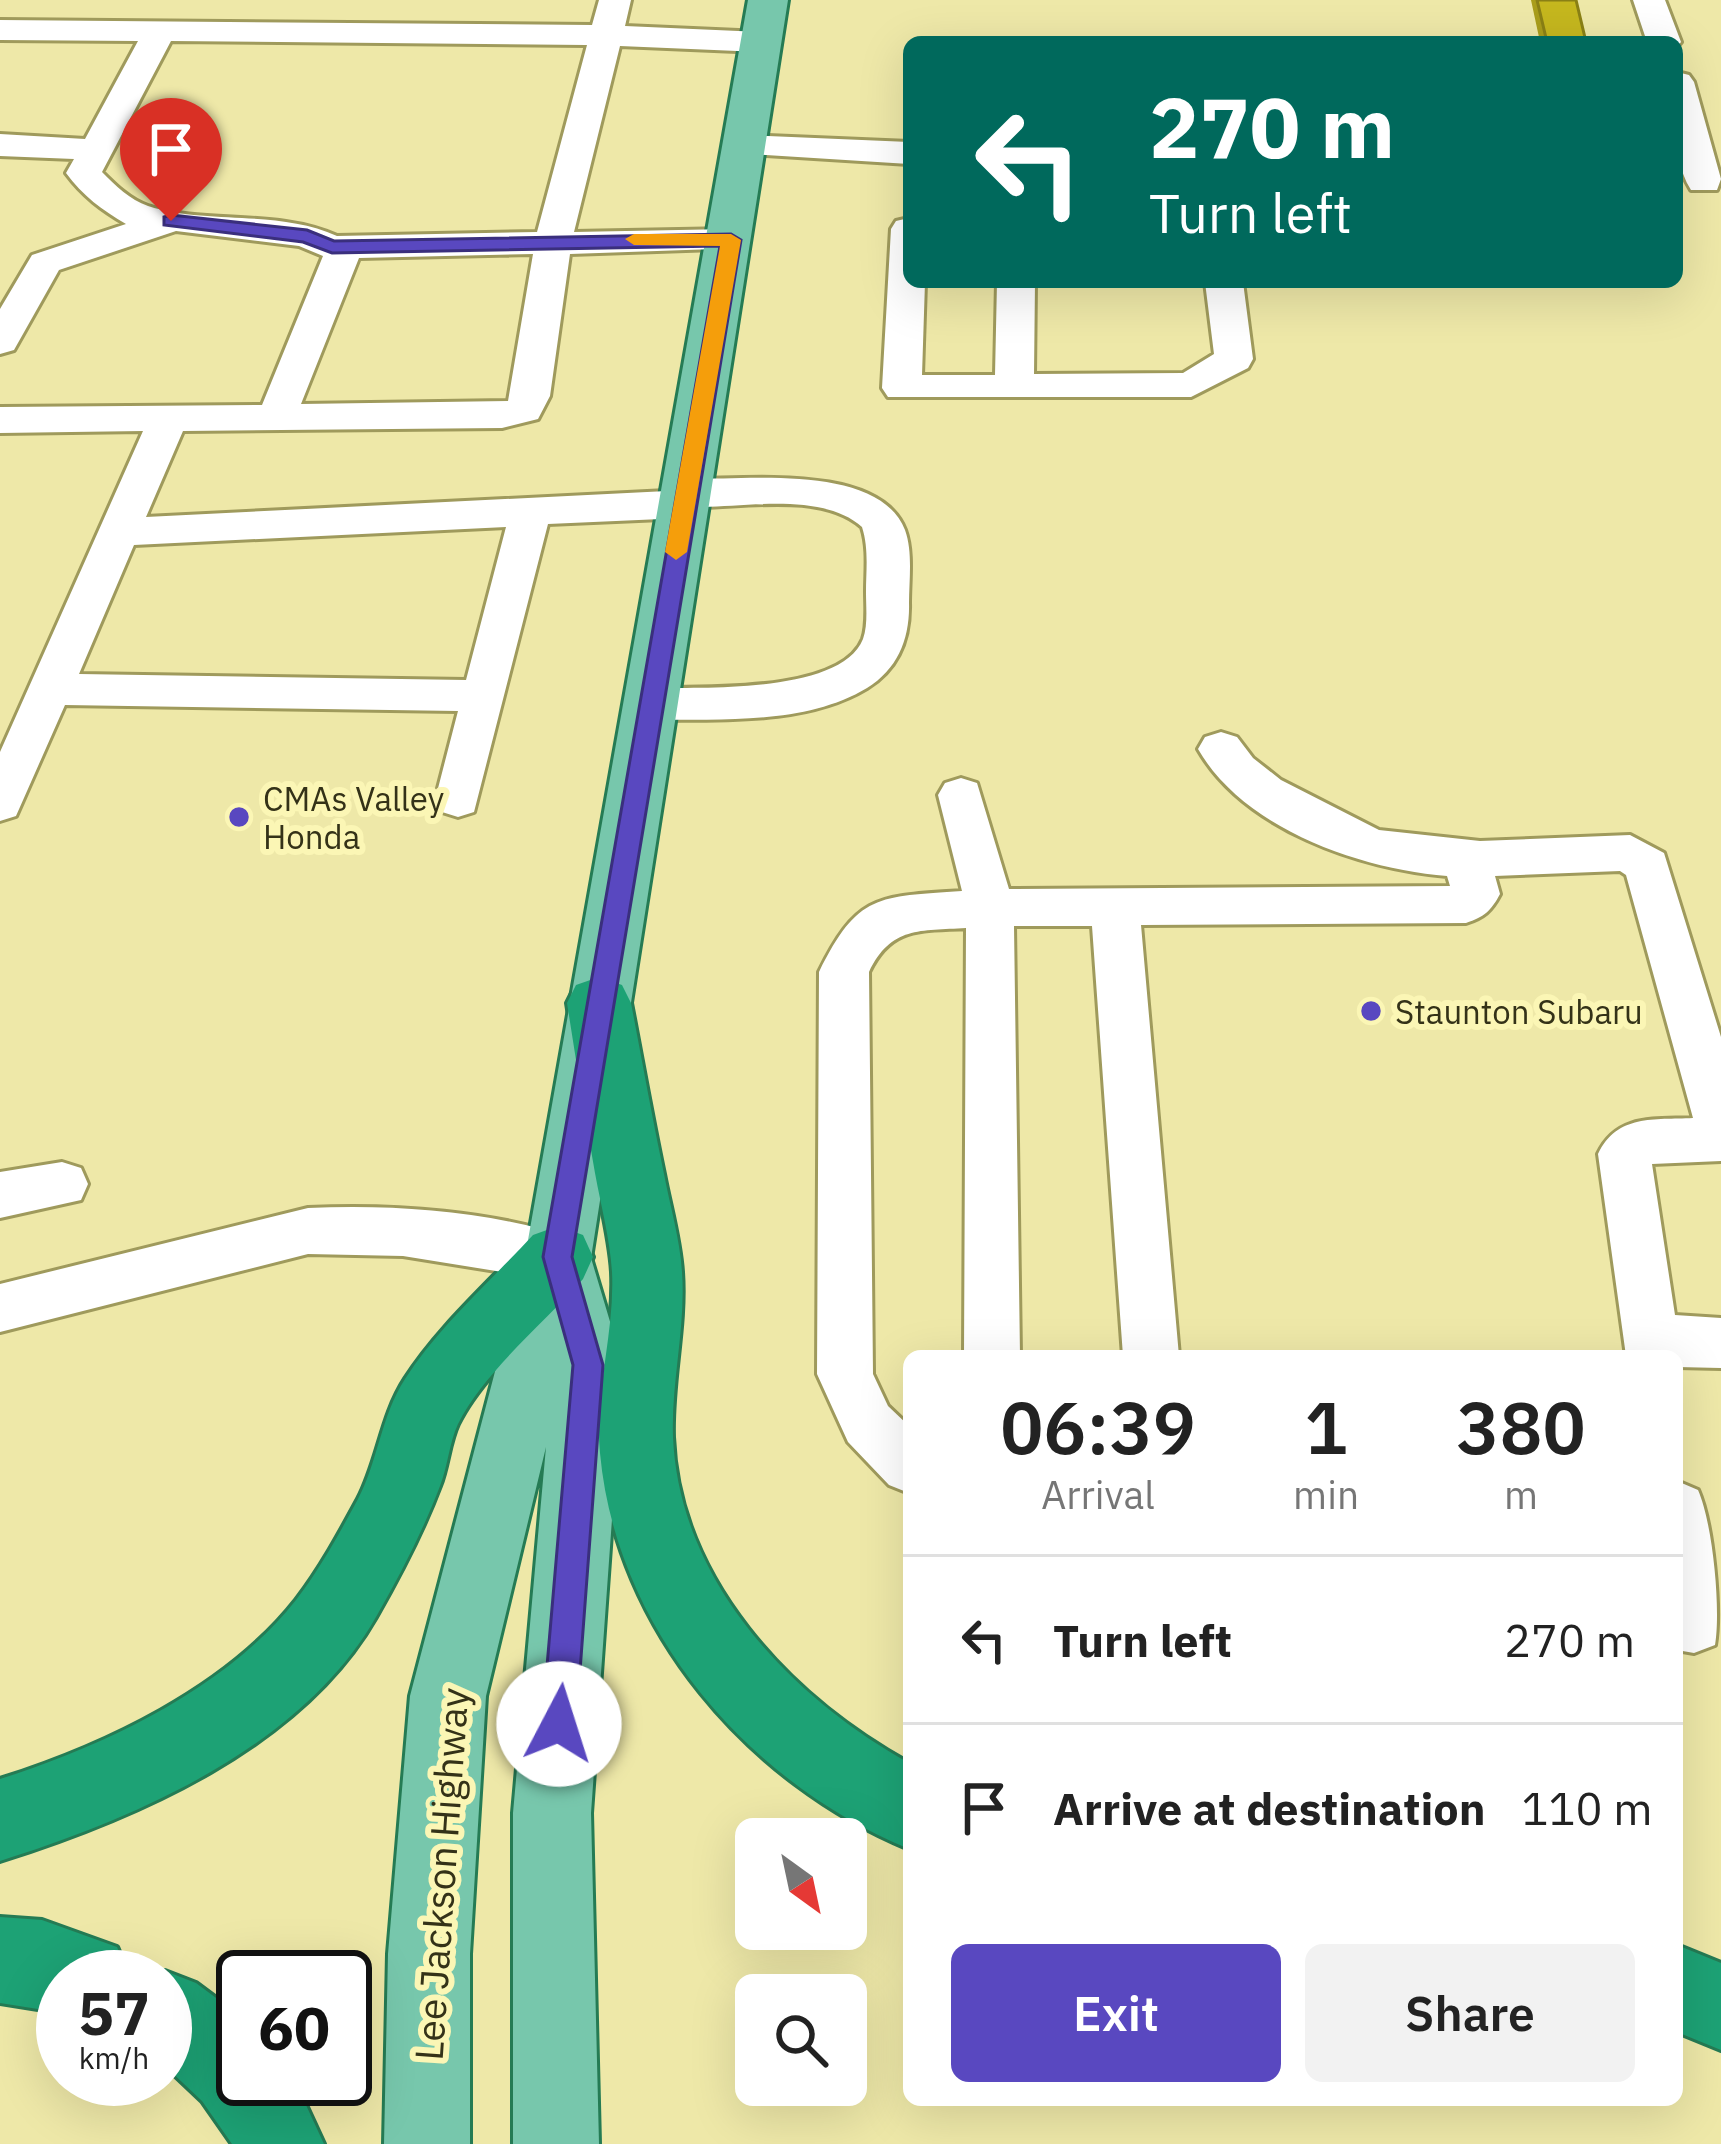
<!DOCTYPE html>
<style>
:root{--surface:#fff;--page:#f2f2f2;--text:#222;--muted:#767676;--line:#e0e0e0;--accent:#5948c0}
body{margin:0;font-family:"IBM Plex Sans",sans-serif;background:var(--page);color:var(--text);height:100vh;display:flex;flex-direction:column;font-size:45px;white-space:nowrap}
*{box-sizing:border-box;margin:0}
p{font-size:39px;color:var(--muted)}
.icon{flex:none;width:66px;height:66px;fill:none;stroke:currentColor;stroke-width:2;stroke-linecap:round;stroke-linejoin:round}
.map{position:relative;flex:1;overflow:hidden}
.sheet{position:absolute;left:903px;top:1350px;width:780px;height:756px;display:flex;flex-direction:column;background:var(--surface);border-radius:18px;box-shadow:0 12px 48px #0002}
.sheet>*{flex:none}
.guide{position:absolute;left:903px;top:36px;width:780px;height:252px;border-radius:18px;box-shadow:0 12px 48px #0002;background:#00695c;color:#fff;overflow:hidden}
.needle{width:78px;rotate:147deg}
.fabs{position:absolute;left:735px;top:1818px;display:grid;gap:24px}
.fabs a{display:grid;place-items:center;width:132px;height:132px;border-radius:18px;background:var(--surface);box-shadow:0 12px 48px #0002;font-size:60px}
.speed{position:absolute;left:36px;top:1950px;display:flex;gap:24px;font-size:60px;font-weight:700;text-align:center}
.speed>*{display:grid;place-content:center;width:156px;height:156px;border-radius:50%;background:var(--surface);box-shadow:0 12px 48px #0002;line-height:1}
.speed small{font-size:30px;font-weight:400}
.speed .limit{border:6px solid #111;border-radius:18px;background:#fff;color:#111}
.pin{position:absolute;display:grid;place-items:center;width:102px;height:102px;color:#fff;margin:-123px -51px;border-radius:50% 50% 50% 0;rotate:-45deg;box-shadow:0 0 12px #0007}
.pin .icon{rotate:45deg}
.me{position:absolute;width:132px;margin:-66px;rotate:5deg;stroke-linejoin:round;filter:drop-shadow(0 0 9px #0008)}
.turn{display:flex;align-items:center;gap:42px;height:252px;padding:0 48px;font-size:54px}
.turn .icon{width:156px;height:156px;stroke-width:2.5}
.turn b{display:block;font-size:84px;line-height:102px}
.eta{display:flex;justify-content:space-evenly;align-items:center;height:204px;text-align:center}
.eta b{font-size:72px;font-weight:600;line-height:84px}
.cta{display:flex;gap:24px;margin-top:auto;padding:24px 48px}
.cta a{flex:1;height:138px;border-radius:18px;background:var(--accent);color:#fff;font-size:48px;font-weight:600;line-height:138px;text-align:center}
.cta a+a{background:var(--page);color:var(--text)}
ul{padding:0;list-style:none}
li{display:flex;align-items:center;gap:36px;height:168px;padding:0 48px;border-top:3px solid var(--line)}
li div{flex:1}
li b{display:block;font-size:45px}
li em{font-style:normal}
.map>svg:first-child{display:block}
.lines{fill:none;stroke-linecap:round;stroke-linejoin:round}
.minor-casing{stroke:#9f9a5c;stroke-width:6}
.major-casing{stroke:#257b54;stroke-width:6}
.highway-casing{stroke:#257b54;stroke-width:6}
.minor{fill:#fff;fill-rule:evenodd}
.major{fill:#77c7ac;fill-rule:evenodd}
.highway{fill:#1da275;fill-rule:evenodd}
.wall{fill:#a99d1a}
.building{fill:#c5b71e;stroke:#8a8015;stroke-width:3}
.route{fill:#5948c0;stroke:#3a2f7d;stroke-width:3}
.slow{fill:#f59e0b}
.poi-dot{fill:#5948c0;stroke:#fbf6b5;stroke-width:4.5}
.labels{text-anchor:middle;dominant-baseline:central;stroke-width:12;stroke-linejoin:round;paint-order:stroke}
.poi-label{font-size:33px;fill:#343218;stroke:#fbf6b5;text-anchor:start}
.near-street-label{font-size:39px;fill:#343218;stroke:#fbf6b5}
</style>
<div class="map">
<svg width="1721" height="2144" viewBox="0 0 1721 2144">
<rect width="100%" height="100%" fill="#eee8a8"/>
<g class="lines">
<!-- minor casing -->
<g class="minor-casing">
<path id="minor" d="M599 0H631L625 26 761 32 778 42 761 52 620 46 574 232 731 229 744 232 749 240 744 248 570 254 550 396 538 419 502 428 183 431 146 517 667 491 671 483 686 479C745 480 879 463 905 530 913 552 909 580 909 603 910 638 898 669 867 688 806 725 720 719 652 720L636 715 630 704 636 693 652 688C701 687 841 694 863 639 868 625 866 607 866 592 866 570 869 549 862 527 824 493 750 506 703 507L699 514 684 518 548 524 474 812 458 817 442 812 435 800 458 711 65 705 16 816 0 821V752L143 431 0 433V407L262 405 323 256 299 246 176 231 59 270 14 350 0 354V309L32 255 126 224C102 210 83 196 66 173L74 159 0 156V134L85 139 138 41 0 40V20L592 25ZM171 41 587 45 537 232 337 236C278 209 206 225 148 206 130 200 115 185 102 172ZM533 254 508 401 301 404 359 258ZM506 527 466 680 79 674 134 545Z
M1633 0H1665L1681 42 1677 47V42H1647Z
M1677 72 1689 75 1694 82 1721 179 1717 190H1691C1670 157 1677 110 1677 72Z
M746 135 909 142V164L734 153 728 146 734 139Z
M909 218V282H925L922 375H995L997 282H1035L1034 374 1183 373 1214 354 1205 282H1243L1253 359 1248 368 1191 397H888L882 388 891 229 896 221Z
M1221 732 1237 737 1253 758 1281 780 1379 830 1480 841 1630 835 1664 853 1721 1037V1161L1652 1164 1675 1315 1721 1318V1368L1677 1367V1356H1626L1598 1154C1617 1114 1654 1120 1693 1118L1626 875 1620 871 1495 876 1500 894C1491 911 1484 917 1466 923L1141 925 1179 1356H1123L1092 926H1014L1020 1356H964L966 928C920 931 891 926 869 972L873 1374 888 1406 909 1426V1493L889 1485 848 1442 817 1374 819 972C858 893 878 897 962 891L938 795 945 783 961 778 977 783 1009 889 1450 886 1447 876C1360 869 1244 829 1198 749L1205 737Z
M62 1162 81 1168 88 1184 81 1200 0 1218V1172Z
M308 1208C395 1204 495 1211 577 1240L585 1257 577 1274 558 1281 403 1256 308 1254 0 1332V1284Z
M1677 1481 1698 1490C1713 1524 1721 1610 1715 1645L1694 1653 1677 1650Z"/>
</g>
<!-- major casing -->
<g class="major-casing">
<path id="major" d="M748 0H788L591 1258 623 1365 591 1813 599 2144H513V1813L546 1447 486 1696 470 1954V2144H384L388 1954 410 1696 525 1257Z"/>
</g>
<!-- highway casing -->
<g class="highway-casing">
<path id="highway" d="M599 977 622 985 631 1003C642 1060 652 1117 664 1174 670 1206 680 1239 682 1272 686 1327 671 1382 673 1437 679 1580 789 1696 909 1763V1849C749 1783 616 1630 600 1453 594 1392 615 1333 612 1272 610 1239 601 1206 595 1173 585 1117 576 1060 567 1003L576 985Z
M558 1226 583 1235 593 1257 583 1279C545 1322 483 1373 458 1424 449 1443 448 1466 440 1486 423 1531 400 1575 376 1617 302 1747 136 1818 0 1861V1779C104 1746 226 1689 296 1600 320 1569 339 1534 358 1499 378 1461 381 1416 405 1379 439 1326 490 1282 533 1235Z
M0 1917 42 1920 117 1947 130 1977H63V2013L0 2003Z
M1677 1945 1721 1963V2050L1677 2032Z
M165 1971 196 1983 243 2018V2079H294L324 2144H232L202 2101 165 2066V1977H149Z"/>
</g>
<!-- minor -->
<use href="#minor" class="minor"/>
<!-- major -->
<use href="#major" class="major"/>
<!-- highway -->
<use href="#highway" class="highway"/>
</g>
<!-- wall -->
<path class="wall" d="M1531 0H1576L1586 42H1540Z"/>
<!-- building -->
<path class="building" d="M1537 0H1576L1586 42H1547Z"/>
<!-- route -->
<path class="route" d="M171 215 307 230 334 241 731 234 741 240 572 1257 603 1365 576 1724 571 1736 559 1740 547 1736 542 1724 573 1365 543 1257 720 246 332 253 303 242 164 225V217Z"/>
<!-- slow -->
<path class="slow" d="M731 234 741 240 687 552 676 560 665 552 720 246 634 245 625 239 634 234Z"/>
<!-- markers -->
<g class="poi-dot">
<circle cx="239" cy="817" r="12"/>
<circle cx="1371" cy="1011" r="12"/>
</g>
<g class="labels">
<!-- poi labels -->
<g class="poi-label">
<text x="263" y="798">CMAs Valley<tspan x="263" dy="38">Honda</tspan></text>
<text x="1395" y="1011">Staunton Subaru</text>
</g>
<!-- near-street labels -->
<g class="near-street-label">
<text transform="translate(441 1874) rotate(-86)">Lee Jackson Highway</text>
</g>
</g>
</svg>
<div class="fabs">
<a><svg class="needle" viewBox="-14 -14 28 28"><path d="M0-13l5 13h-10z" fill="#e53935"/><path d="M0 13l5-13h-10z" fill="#767676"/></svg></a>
<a><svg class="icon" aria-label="search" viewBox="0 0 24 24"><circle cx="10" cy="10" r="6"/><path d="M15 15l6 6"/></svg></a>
</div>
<div class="speed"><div>57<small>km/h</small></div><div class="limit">60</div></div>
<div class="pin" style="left:171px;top:221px;background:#d93025"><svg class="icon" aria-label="arrive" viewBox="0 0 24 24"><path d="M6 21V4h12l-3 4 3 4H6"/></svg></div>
<svg class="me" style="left:559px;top:1724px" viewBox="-20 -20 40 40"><circle r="19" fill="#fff"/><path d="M0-13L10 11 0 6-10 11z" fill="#5948c0"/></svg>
<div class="guide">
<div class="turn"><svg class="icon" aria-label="left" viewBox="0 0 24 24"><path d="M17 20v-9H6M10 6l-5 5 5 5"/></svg><div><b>270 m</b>Turn left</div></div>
</div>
<section class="sheet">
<div class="eta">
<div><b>06:39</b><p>Arrival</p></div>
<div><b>1</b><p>min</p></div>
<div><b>380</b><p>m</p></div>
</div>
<ul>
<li><svg class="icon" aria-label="left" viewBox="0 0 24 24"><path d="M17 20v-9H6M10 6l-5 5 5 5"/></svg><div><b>Turn left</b></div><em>270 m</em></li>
<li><svg class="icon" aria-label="arrive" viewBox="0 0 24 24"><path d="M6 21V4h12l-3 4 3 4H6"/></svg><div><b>Arrive at destination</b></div><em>110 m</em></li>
</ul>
<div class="cta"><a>Exit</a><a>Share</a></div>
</section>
</div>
